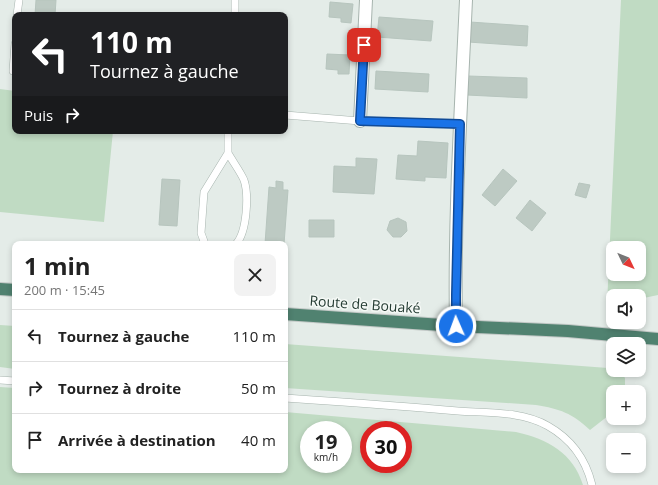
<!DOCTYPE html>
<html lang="fr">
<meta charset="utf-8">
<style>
:root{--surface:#fff;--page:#f2f2f2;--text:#222;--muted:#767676;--line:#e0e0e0}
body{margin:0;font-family:"Open Sans",sans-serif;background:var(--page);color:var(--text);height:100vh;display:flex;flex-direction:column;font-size:15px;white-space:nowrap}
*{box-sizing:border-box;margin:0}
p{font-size:13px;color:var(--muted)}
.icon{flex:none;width:22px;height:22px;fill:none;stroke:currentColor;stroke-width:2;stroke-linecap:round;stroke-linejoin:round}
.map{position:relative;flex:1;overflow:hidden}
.side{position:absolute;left:12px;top:241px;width:276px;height:232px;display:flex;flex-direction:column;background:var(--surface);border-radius:8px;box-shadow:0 2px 6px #0003}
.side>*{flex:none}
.top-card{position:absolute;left:12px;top:12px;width:276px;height:122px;border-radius:8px;box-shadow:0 2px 6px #0003;background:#202124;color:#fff;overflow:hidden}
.needle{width:26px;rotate:133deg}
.buttons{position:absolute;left:606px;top:241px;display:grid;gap:8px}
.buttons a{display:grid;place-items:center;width:40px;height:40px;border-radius:8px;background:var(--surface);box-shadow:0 2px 6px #0003;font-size:20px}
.speed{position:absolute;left:300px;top:421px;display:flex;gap:8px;font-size:20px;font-weight:700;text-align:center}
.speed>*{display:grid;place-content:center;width:52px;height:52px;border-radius:50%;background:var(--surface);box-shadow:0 2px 6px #0003;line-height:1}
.speed small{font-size:10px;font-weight:400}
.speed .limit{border:6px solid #d22;background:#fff;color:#111}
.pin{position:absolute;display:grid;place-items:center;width:34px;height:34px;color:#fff;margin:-17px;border-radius:8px;box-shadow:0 2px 6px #0006}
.me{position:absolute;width:44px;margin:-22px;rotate:358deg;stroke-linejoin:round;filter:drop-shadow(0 0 3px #0008)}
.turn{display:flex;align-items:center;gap:14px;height:84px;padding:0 12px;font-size:18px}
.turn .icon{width:52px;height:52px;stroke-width:2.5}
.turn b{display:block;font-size:28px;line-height:34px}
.then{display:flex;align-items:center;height:38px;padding:0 12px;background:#0003;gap:8px;font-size:15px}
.round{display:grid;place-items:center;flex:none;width:42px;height:42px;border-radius:8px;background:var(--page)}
.overview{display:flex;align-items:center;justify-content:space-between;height:68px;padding:0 12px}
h1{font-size:24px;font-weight:700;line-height:30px}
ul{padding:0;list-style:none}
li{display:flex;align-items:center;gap:12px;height:52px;padding:0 12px;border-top:1px solid var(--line)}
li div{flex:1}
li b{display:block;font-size:15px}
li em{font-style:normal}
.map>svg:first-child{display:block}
.green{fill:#c0dbc3;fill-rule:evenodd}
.building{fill:#bdcac3;stroke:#b7c5be}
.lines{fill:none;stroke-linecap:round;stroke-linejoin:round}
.service-casing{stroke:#a7b4ae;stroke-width:8}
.minor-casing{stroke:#a7b4ae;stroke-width:14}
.trunk-casing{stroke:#c2c8c6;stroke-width:14}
.service{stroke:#fff;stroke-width:7}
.minor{stroke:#fff;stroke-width:12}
.trunk{stroke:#508270;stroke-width:12}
.route-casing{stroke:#114b97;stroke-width:10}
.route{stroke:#1a73e8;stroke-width:7}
.labels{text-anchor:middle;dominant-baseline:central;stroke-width:3;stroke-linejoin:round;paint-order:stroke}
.street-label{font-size:14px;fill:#253c33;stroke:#f5f9f6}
</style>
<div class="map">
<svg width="658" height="485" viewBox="0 0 658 485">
<rect width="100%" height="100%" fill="#e4ece8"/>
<!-- green -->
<path class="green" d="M621 0H658V295L639 299V296H613V303L607 305ZM613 248H639V274H613Z
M0 89 15 91V131H113L104 222 0 212Z
M0 325 15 326V369L0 367Z
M285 344 608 368 620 371 625 378V392H613V412L590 430C572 413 560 409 536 405L285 388Z
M0 387 15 388V470H285V412L516 432C548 439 573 453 583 485H0ZM309 430H343V464H309ZM369 430H403V464H369Z"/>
<!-- building -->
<path class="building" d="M36 0H56L55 15H35Z
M330 2 353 4 351 23 341 22V18L329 17Z
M379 17 433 21 431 41 377 37Z
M470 22 528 26 527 46 468 42Z
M327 54 350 55 349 74H338V70L326 69Z
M376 71 429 74 428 92 375 89Z
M468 76 527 78V98L467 95Z
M418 141 448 143 446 178 425 177V181L396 179 398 155 417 156Z
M356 158 377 159 374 194 333 192 334 166 356 167Z
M503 169 517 181 495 206 482 195Z
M162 179 180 180 177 226 159 225Z
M276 181 283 182V190H288L284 244H265L269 187 276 188Z
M579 183 590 185 586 198 575 195Z
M530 200 546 213 532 231 516 218Z
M398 218 406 222 407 231 401 237H393L387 230 390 221Z
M309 220H334V237H309Z"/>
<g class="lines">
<!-- service casing -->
<g class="service-casing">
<path id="service" d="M17 15 19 0
M235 15V0
M15 44 13 71H15
M285 115 360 121 461 124
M228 153C233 162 240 171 244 180 249 195 247 232 236 244
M205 244 201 233 204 192 228 153V131
M0 380 15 381
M285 398C343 402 401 406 458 411 487 413 522 411 548 426 571 439 586 460 592 485"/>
</g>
<!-- minor casing -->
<g class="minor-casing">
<path id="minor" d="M360 121 366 0
M456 326C454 218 461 108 466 0"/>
</g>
<!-- trunk casing -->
<g class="trunk-casing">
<path id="trunk" d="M0 289 15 290
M285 314 456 326 568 331 658 339"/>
</g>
<!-- service -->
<use href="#service" class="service"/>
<!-- minor -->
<use href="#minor" class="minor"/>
<!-- trunk -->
<use href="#trunk" class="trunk"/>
</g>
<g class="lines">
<!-- route casing -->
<g class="route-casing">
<path id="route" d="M364 45 360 121 460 124 456 295V326"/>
</g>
<!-- route -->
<use href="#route" class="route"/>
</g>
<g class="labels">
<!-- street labels -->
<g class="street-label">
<text transform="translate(365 304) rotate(4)">Route de Bouaké</text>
</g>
</g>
</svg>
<div class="buttons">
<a><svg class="needle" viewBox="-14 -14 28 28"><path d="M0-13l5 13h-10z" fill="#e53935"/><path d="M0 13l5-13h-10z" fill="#767676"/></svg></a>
<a><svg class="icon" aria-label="sound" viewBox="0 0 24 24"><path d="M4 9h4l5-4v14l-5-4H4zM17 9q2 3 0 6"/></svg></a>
<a><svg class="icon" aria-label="layers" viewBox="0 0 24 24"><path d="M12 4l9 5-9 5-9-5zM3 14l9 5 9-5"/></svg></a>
<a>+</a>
<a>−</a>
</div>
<div class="speed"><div>19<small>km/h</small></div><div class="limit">30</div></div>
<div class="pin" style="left:364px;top:45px;background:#d93025"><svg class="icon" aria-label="arrive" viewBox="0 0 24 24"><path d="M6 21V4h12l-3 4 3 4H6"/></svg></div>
<svg class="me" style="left:456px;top:326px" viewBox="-20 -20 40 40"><circle r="17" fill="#1a73e8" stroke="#fff" stroke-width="3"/><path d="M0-11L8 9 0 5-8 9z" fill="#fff"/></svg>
<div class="top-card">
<div class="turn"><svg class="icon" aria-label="left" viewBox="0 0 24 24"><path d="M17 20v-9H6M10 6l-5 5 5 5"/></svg><div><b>110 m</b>Tournez à gauche</div></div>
<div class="then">Puis<svg class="icon" aria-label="right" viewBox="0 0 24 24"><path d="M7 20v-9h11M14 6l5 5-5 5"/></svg></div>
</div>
<section class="side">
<div class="overview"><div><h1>1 min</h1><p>200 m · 15:45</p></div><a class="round"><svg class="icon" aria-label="close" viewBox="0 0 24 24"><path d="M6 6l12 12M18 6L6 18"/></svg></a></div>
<ul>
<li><svg class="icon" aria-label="left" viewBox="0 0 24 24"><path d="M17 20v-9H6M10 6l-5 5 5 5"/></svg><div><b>Tournez à gauche</b></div><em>110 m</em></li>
<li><svg class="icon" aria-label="right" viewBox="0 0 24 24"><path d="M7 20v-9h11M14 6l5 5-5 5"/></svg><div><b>Tournez à droite</b></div><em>50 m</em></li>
<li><svg class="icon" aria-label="arrive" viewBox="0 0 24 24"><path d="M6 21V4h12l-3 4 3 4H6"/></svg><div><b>Arrivée à destination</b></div><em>40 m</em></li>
</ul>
</section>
</div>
